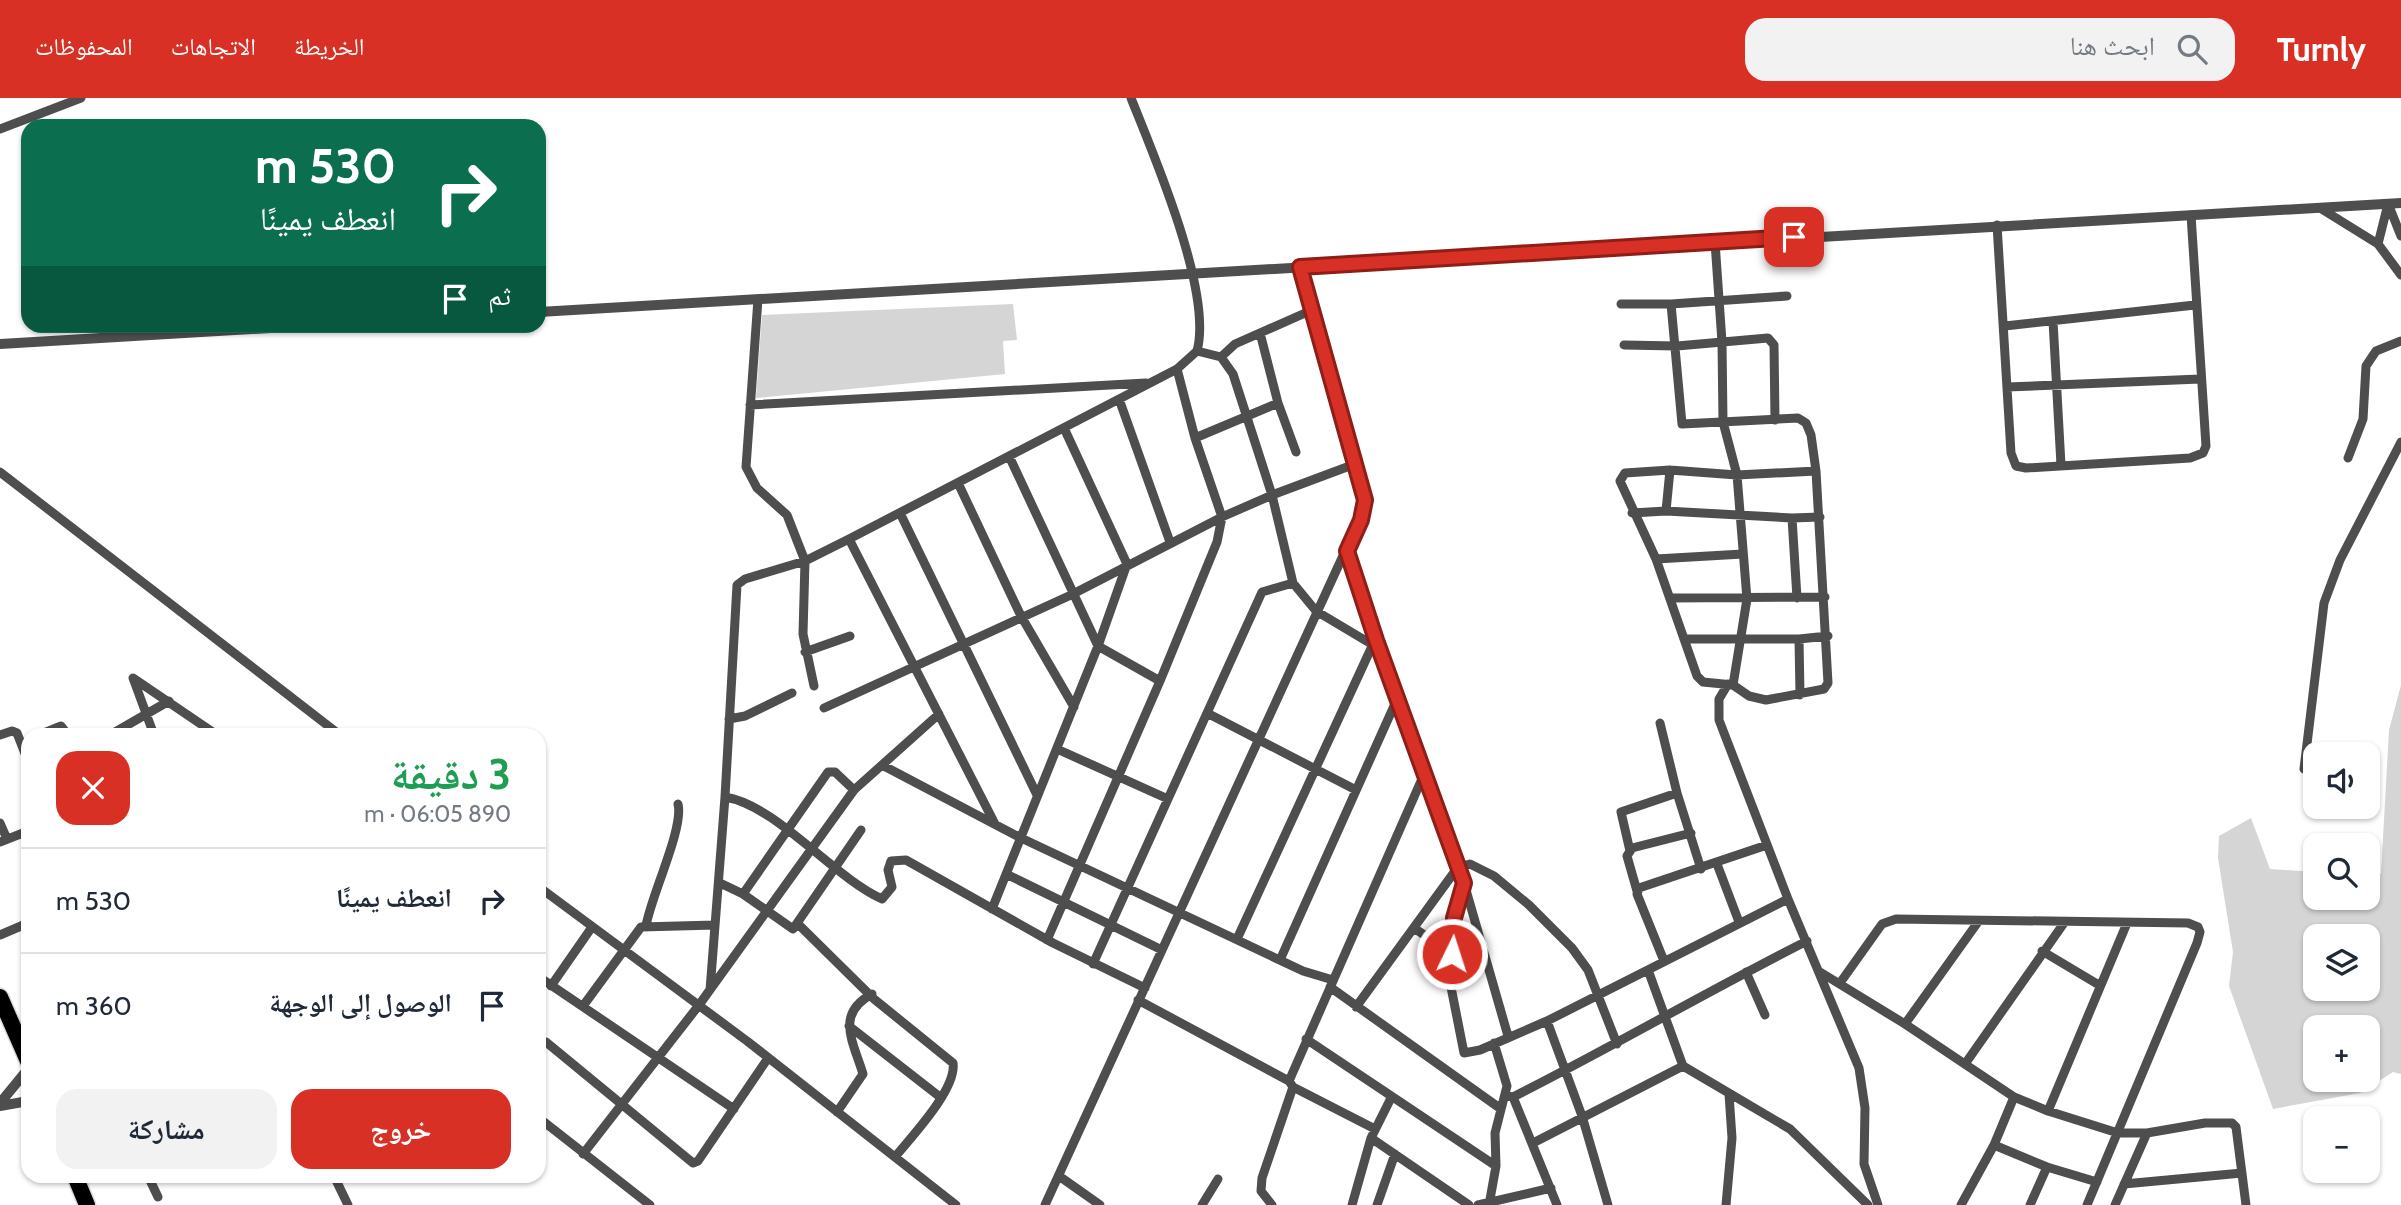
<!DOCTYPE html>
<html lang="ar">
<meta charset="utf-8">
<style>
:root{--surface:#fff;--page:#f2f2f3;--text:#1f2937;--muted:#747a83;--line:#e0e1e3;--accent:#d93025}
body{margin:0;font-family:Cabin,"Noto Naskh Arabic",sans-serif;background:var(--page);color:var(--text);direction:rtl;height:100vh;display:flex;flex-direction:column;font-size:26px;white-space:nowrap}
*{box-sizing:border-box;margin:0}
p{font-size:23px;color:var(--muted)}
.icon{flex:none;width:38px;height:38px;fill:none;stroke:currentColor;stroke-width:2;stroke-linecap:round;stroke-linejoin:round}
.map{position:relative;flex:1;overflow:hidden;direction:ltr}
.details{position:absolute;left:21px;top:630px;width:525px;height:455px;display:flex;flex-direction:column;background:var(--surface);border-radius:21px;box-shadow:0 2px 5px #0004;direction:rtl}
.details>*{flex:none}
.top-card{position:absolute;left:21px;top:21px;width:525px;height:214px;border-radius:21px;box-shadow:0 2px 5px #0004;direction:rtl;background:#0b6e4f;color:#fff;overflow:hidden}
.fabs{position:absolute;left:2303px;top:644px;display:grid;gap:14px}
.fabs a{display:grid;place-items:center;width:77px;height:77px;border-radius:14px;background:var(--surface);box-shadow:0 2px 5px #0004;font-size:35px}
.pin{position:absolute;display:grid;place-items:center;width:60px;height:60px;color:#fff;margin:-30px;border-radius:14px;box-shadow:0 4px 10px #0006}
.me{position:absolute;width:77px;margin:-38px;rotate:4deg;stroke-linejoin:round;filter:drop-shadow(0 0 5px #0008)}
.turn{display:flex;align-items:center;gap:24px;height:147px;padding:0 35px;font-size:32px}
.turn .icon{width:91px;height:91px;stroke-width:2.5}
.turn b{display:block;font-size:49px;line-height:60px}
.then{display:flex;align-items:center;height:66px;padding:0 35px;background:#0003;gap:14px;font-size:26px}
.round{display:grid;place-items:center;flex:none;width:74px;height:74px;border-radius:21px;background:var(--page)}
.overview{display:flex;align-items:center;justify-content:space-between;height:119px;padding:0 35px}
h1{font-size:42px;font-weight:800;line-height:52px;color:#1e9e55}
.button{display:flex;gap:14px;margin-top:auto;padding:14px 35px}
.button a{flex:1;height:80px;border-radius:21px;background:var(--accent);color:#fff;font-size:28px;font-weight:800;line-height:80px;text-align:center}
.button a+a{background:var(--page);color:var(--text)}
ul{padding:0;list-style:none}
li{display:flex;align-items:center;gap:21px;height:105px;padding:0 35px;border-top:2px solid var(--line)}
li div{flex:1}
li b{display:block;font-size:26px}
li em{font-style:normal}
header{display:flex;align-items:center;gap:42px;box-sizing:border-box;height:98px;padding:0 35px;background:var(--accent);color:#fff}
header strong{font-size:33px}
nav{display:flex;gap:38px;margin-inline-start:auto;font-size:24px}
.search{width:490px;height:63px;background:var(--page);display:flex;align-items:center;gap:18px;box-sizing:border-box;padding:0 24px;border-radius:21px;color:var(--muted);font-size:26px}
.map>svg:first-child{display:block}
.green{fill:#d5d5d5;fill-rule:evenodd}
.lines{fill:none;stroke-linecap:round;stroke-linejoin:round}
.trunk-casing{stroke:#dbdbdb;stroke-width:19}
.minor{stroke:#4e4e4e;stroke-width:9}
.tertiary{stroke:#4e4e4e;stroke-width:10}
.trunk{stroke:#000;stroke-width:16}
.route-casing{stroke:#8d1f18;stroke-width:18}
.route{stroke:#d93025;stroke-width:12}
</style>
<header>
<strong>Turnly</strong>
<div class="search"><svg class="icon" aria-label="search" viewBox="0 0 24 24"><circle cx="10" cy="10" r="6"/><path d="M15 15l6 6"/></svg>ابحث هنا</div>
<nav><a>الخريطة</a><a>الاتجاهات</a><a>المحفوظات</a></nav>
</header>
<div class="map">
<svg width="2401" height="1107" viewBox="0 0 2401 1107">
<rect width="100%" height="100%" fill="#fff"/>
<!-- green -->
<path class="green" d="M1013 206 1017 242 1003 243 1005 276 756 300 762 217Z
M2401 587V976L2393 974 2360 995 2273 1011 2229 888 2233 854 2218 760 2219 738 2251 720 2270 771 2315 774V800H2368V776H2381L2389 632ZM2315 838H2368V891H2315ZM2315 929H2368V982H2315Z"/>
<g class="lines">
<!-- trunk casing -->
<g class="trunk-casing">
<path id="trunk" d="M0 899 28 963
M75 1078 87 1107"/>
</g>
<!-- minor -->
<path class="minor" d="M0 31 81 0
M2389 108 2401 138
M2320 110 2378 146 2401 177
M1997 127 2011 355 2016 368 2026 370 2190 360 2203 355 2206 348 2191 117
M1715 144 1722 244 1723 324 1737 377 1747 501 1733 587
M2378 146 2388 106
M758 201 746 369 757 390 787 417 805 463 803 536 814 588
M1621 206H1671L1787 198
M1671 206 1682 326 1798 320 1806 325 1811 337 1816 373 1828 585 1824 591 1766 602 1749 598 1733 587 1703 584 1697 578 1656 461 1743 456
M2053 223 2061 367
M2005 228 2195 207
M1624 247 1677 248 1768 240 1774 247 1775 322
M1197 253 1221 259 1233 276 1272 397 1293 485
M1221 259 1235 246 1312 212
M2007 289 2200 281
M1119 301 1170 444
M1278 305 1296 354
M750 307 1146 285
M1195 340 1278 305 1260 235
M1009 358 1098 548 1160 583
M2348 360 2363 321 2366 268 2376 253 2401 243
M0 374 340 637
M958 385 1021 518 1074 609
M1666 413 1670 372
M900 415 1037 697
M1632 415 1666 413 1792 420 1797 500
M1792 420 1820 419
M849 441 995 726
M1347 453 1376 542 1464 785 1508 938
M1656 461 1620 383 1625 375 1670 372 1737 377 1816 373
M1670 500 1825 499
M1684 541H1799L1828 538
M1799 541 1800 597
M805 554 850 538
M1728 586 1719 601V622L1788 801 1859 970 1865 1010 1864 1066 1878 1107
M824 610 1071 497 1222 419 1272 397 1355 366
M1207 615 1356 692
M729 621 745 618 792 595
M1660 625 1677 695 1701 771
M0 637 12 633 17 635 28 663
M39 637 61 628 68 637
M110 637 169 603
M154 637 133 580 217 637
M1057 651 1168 701
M882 667 1019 739 1303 873 1333 882
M2304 671 2324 505 2340 462 2401 344
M725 699C776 707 832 778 882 801L892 789 888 772 891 763 906 762 1053 845 1145 890
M0 725 7 741
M0 744 28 733
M1630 753 1621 714 1677 695
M1717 766 1739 824
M1006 776 1162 852
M720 785 743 796 828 674H835L854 692
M1464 785 1454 820 1450 884 1464 955 1480 952 1547 923 1788 801
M539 789 747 943 956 1107
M1637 793 1627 758 1632 750 1691 735
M743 796 793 831 861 732
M992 811 1098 548 1127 466 1064 330
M798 826 874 901 953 965C957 991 911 1039 895 1059
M646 828C651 798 684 730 678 706
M1414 830 1452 856
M0 837 28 825
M1237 841 1374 544
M1047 842 1160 583 1217 444 1222 419 1195 340 1177 271
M2042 853 2099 887
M1280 862 1398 599
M1664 863 1637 796 1639 790 1767 747
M1093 866 1262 494 1293 485 1316 513 1373 547
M1648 872 1683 968 1790 1031 1868 1107
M1746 874 1765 917
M1820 874 1905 926 2014 999 2048 1013 2118 1035H2147L2205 1025H2232L2236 1029 2246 1107
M539 879 734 1011
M1840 885 1882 826 1896 821 2188 825 2198 829 2200 834 2197 845 2087 1107
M551 888 592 829
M1330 889 1501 1011
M710 892 725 699 737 487 745 481 805 463 849 441 1177 271 1197 253C1213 194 1154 58 1131 0
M1138 902 1289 983
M583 908 641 829 715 827
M1356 909 1458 769 1470 766 1494 778 1529 807 1572 850 1588 872 1617 946
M1547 923 1582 1018 1608 1107
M1905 926 1978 824
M849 928 940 999
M1306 941 1496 1068
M539 944H546L693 1065 698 1063 768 960
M1965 966 2064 825
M1507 998 1513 999C1612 949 1708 893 1807 843
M1513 999 1557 1107
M2048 1013 2127 825
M837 1014 863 976C853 943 835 916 872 896
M539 1020 650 1107
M1375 1031 1293 989 1289 983 1425 674
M1371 1040 1469 1107
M1533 1045 1683 968
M1994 1047 2047 1069 2097 1084
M583 1056 699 907 854 692 939 616
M148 1078 158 1099
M334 1078 348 1107
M1059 1078 1100 1107
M2124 1086 2242 1075
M1045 1107 1364 412 1365 402 1355 366 1300 169
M1202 1107 1218 1081
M1272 1107 1261 1093 1262 1080 1293 989
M1352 1107 1371 1040 1391 1000
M1377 1107 1395 1056
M1478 1107 1551 1090
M1489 1107 1496 1068 1495 1035 1507 988 1494 945
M1726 1107 1732 1040 1729 996
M1961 1107 1994 1047 2014 999
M2030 1107 2047 1069
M2115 1107 2147 1035"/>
<!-- tertiary -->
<path class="tertiary" d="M539 214 2401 105
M0 246 304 228
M0 1005 28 971
M0 1008 28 1003"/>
<!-- trunk -->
<use href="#trunk" class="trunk"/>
</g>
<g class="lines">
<!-- route casing -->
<g class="route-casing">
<path id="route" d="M1452 856 1454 820 1464 785 1376 542 1347 453 1361 422 1365 402 1300 169 1794 139"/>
</g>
<!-- route -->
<use href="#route" class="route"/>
</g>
</svg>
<div class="fabs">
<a><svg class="icon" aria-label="sound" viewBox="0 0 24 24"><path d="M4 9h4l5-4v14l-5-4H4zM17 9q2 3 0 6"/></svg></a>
<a><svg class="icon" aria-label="search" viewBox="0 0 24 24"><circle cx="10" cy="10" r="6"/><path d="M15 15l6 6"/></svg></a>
<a><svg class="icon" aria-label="layers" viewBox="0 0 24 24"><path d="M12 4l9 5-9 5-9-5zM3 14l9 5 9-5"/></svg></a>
<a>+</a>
<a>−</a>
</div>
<div class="pin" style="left:1794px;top:139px;background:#d93025"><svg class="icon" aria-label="arrive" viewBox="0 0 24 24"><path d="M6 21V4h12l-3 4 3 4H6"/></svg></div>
<svg class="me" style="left:1452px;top:856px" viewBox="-20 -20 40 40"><circle r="17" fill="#d93025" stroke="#fff" stroke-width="3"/><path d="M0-11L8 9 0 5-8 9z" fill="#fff"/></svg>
<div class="top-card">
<div class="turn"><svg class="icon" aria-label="right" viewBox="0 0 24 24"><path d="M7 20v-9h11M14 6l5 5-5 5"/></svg><div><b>530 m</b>انعطف يمينًا</div></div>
<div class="then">ثم<svg class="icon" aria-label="arrive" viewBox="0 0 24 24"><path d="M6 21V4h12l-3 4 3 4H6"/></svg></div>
</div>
<section class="details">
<div class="overview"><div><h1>3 دقيقة</h1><p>890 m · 06:05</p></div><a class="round" style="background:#d93025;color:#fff"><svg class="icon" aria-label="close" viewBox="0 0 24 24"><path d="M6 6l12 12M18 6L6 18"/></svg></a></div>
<ul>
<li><svg class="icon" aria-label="right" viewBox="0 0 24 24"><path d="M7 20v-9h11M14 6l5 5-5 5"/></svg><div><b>انعطف يمينًا</b></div><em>530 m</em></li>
<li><svg class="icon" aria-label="arrive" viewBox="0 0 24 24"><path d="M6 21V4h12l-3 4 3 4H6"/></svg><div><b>الوصول إلى الوجهة</b></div><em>360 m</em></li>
</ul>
<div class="button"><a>خروج</a><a>مشاركة</a></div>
</section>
</div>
